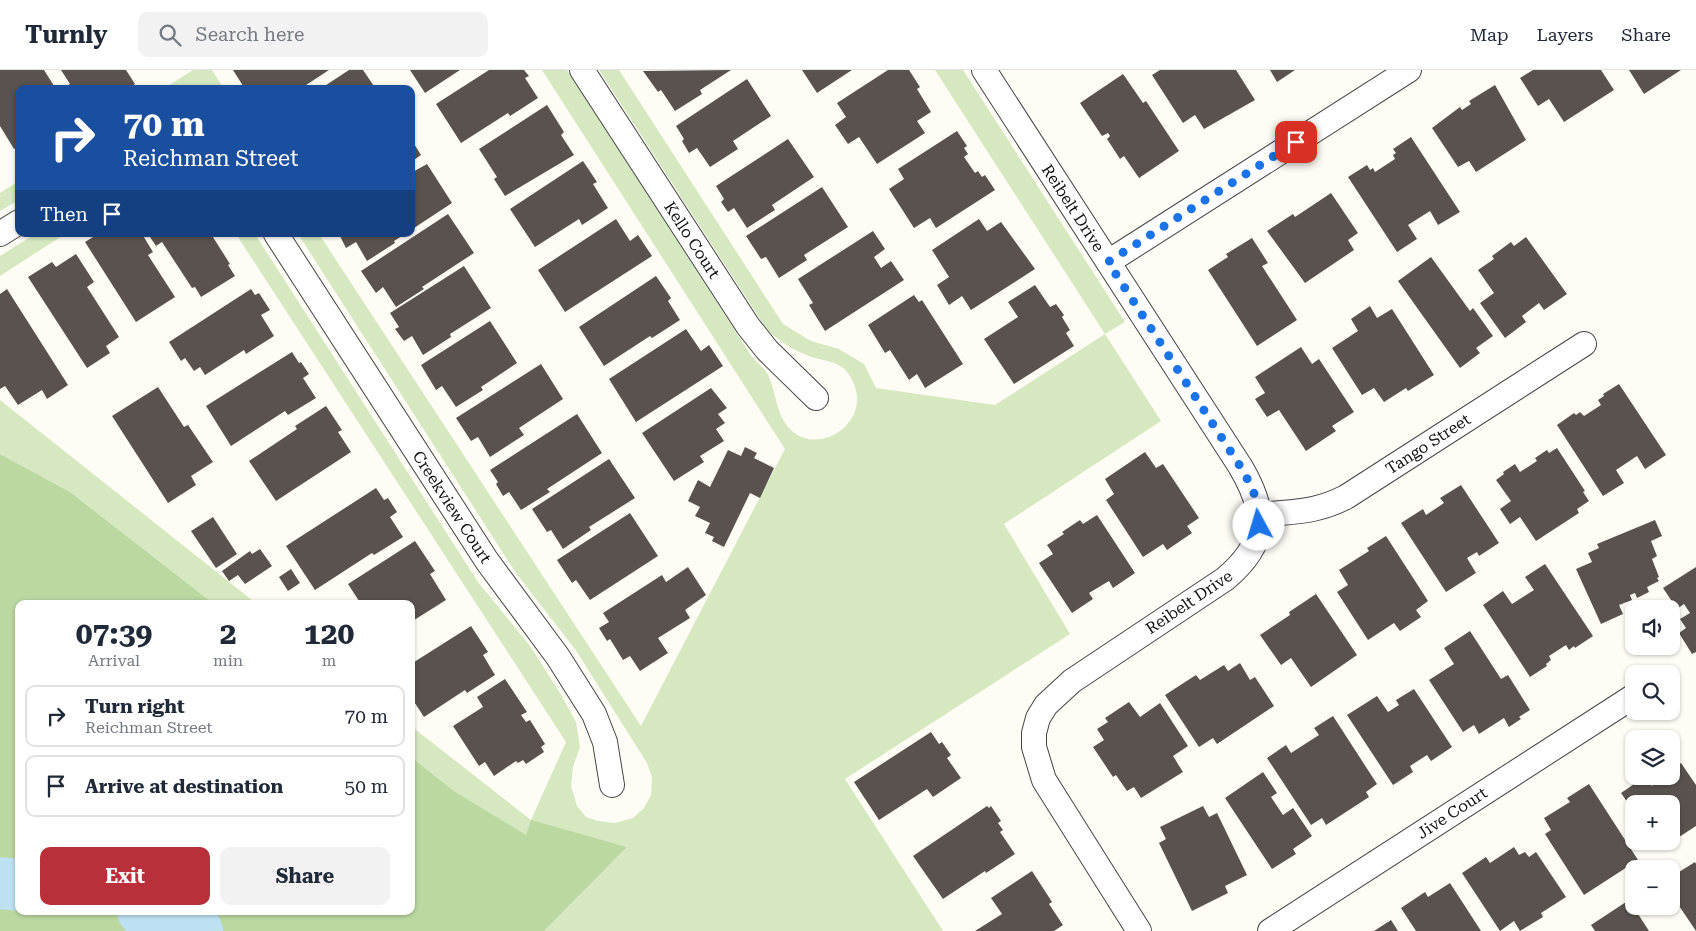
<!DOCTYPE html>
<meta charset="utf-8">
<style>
:root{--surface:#fff;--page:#f2f2f3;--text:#1f2937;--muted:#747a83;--line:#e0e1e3;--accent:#b9303a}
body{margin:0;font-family:"Roboto Serif",serif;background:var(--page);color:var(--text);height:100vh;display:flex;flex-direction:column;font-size:19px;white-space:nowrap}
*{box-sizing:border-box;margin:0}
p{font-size:16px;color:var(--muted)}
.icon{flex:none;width:28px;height:28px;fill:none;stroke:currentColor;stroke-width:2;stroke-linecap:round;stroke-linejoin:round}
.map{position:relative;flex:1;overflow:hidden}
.details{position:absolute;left:15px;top:530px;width:400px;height:315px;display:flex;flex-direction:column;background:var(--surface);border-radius:10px;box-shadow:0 1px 4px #0004}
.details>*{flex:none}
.banner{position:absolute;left:15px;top:15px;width:400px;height:152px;border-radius:10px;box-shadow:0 1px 4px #0004;background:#1a4fa0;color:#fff;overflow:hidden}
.tools{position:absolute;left:1625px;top:530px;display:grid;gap:10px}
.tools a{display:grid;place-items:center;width:55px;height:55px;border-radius:10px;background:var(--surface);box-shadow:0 1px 4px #0004;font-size:25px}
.pin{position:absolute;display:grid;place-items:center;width:42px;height:42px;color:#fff;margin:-21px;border-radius:10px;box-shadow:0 2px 8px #0006}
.me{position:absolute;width:55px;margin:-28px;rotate:354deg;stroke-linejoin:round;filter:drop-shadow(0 0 4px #0008)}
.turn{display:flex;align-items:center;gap:18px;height:105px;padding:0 25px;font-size:22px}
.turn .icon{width:65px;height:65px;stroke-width:2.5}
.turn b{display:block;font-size:35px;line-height:42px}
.then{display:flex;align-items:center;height:48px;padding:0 25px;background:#0003;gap:10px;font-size:19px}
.eta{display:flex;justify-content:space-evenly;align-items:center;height:85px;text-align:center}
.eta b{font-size:30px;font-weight:700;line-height:35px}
.button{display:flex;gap:10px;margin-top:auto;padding:10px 25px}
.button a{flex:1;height:58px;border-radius:10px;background:var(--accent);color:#fff;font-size:20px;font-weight:700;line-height:58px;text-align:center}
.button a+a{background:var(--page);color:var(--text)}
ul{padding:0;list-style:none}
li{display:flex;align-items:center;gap:15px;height:62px;margin:0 10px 8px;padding:0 15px;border:2px solid var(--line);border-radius:10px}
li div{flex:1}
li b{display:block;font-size:19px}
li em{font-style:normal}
header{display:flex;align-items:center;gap:30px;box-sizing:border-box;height:70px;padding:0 25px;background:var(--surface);border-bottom:1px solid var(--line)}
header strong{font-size:24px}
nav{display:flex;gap:28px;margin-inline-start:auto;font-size:18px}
.search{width:350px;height:45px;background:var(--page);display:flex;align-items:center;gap:12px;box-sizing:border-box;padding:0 18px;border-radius:10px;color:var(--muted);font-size:19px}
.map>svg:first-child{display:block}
.green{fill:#d5e8c0}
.forest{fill:#bad8a0}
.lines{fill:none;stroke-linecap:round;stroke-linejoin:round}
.river{stroke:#bde0f3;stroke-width:52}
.building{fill:#59524e}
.minor-casing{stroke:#444;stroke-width:26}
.minor{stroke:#fff;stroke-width:24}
.route{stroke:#1a73e8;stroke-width:9;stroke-dasharray:0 16.2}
.labels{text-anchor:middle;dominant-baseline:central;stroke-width:5;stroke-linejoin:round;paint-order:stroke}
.street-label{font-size:16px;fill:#111;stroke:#fff}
</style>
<header>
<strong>Turnly</strong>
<div class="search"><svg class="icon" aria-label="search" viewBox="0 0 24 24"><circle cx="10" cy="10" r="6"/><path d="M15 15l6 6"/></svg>Search here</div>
<nav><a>Map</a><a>Layers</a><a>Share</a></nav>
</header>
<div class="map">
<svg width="1696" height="861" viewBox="0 0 1696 861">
<rect width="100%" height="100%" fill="#fefcf5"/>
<!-- green -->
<path class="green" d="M193 0H212L224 19H163Z
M542 0H567L752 287C757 293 766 299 769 307 777 326 776 347 793 362 824 387 880 346 847 302 838 290 821 291 809 286 792 280 780 271 767 260L599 0H619L783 254 811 271 839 279 864 294 876 318 995 335 1105 264 935 0H963L1125 252 1105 264 1161 351 1004 454 1070 564 845 709 943 861H544L627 777 531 751 526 766 454 721 411 687V656L531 750 566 672 236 164H255L478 512 530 576 560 623 576 652 580 677 573 697 571 716 577 736 586 747 598 751 615 753 633 748 644 738 651 725 652 707 647 693 575 579 516 503 298 164H319L641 656 785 379Z
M19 111V130L0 141V123Z
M35 164H65L0 206V186Z
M0 330 257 534H214L70 422 0 384Z"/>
<!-- forest -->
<path class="forest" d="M0 384 70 422 214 534H19V841H411V687L454 721 526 765 531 750 627 777 544 861H0Z"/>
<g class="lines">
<!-- river -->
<path class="river" d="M0 813 19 815
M143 841 197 861"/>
</g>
<!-- building -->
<path class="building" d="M0 0H44L56 19H19V76L14 79 0 56Z
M61 0H126L135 14 128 19H67L65 17 70 14Z
M233 0H329L300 19H245Z
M349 0H363L376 19H320Z
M410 0H460L425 23Z
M489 0H524L529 6 525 8 538 28 510 46 508 43 461 73 436 34Z
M731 0 700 20 702 24 675 41 661 20 658 22 643 1Z
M802 0H852L817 23Z
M888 0H909L920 17 917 19 931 42 917 51 925 63 877 94 859 67 848 74 835 55 846 47 837 33Z
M1160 0H1236L1255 30 1204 59 1195 45 1183 53 1152 5Z
M1270 0H1295L1277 12Z
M1533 0H1601L1614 20 1564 52 1549 29 1538 36 1520 8Z
M1629 0H1681L1644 24Z
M1123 4 1143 33 1146 31 1179 81 1139 108 1124 86 1120 89 1107 69 1110 66 1108 63 1102 66 1080 33Z
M747 9 771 46 733 71 738 79 710 97 697 78 689 83 682 71 684 69 676 56Z
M1495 15 1526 70 1476 102 1469 91 1458 97 1432 58 1460 37 1462 40 1471 34 1469 31Z
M547 35 564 62 561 65 574 85 505 126 494 109 497 107 479 79Z
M957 61 967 76 964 78 968 84 964 87 975 103 978 101 982 107 985 105 995 120 936 158 930 148 914 158 889 119 904 109 898 99Z
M1411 67 1460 142 1438 155 1430 141 1408 155 1417 169 1397 182 1348 107 1367 95 1370 100 1373 98 1375 102 1395 89 1393 85 1396 83 1393 79Z
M411 69 421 85 411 92Z
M788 69 814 107 772 135 775 140 747 158 734 138 728 142 721 132 724 129 716 116Z
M583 91 597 112 593 114 608 138 582 155 579 149 535 177 510 139Z
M427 94 452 133 411 160V103Z
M822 117 848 157 804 185 807 190 779 208 766 187 761 189 746 166Z
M1331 123 1358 163 1348 170 1354 180 1305 213 1267 161 1293 144 1295 147Z
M448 144 474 183 422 217 424 219 396 237 383 217 376 223 361 201Z
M616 149 630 171 638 165 652 186 565 242 538 200Z
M979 149 987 161 1001 152 1035 199 971 240 962 226 949 235 937 215 949 207 932 180Z
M873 161 885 179 874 187 881 198 891 191 904 210 825 261 809 235 813 233 798 209Z
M98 164H142L153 182 148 185 175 227 136 252 85 172Z
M148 164H211L230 194 228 195 235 206 201 227 195 217 192 218 162 172 156 176Z
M339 164H405L394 171 395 173 367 191 356 172 346 178Z
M1526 167 1567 224 1544 240 1539 233 1522 246 1526 252 1505 268 1480 233 1494 223 1478 200 1494 189 1492 186 1511 172 1514 176Z
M1252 168 1268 193 1262 196 1297 250 1257 276 1208 200 1228 187 1226 184Z
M76 184 94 212 87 217 119 267 106 276 110 283 87 298 28 207 52 192 56 197Z
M1431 187 1470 241 1473 238 1493 266 1476 278 1480 283 1460 298 1398 211Z
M464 196 491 238 450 264 451 267 423 285 412 266 404 271 395 259 399 257 390 243Z
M656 206 671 228 668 231 680 250 652 268 650 266 604 296 579 257Z
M1035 215 1050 237 1056 234 1064 245 1062 247 1070 260 1066 263 1074 276 1014 314 984 269 1018 247 1008 232Z
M7 219 68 315 47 329 42 320 18 335 5 316 0 319V224Z
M251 219 255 225 259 223 270 240 261 245 274 266 246 284 244 280 205 305 200 297 194 301 185 288 181 291 169 272Z
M914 225 919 232 922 230 963 294 925 318 917 304 909 310 890 280 885 283 868 255Z
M1370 236 1377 248 1392 239 1434 305 1408 321 1406 318 1384 332 1374 318 1362 325 1332 278 1358 261 1351 249Z
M490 251 517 293 481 317 483 320 456 337 442 316 436 320 421 295Z
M686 259 701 281 709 275 723 296 636 352 609 309Z
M1301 277 1312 294 1319 289 1354 342 1332 356 1336 361 1306 381 1279 340 1267 347 1255 329 1265 323 1255 307Z
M292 282 299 293 301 292 309 304 303 308 316 328 288 345 285 341 231 376 206 336Z
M541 294 563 329 519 358 524 365 490 387 478 367 471 371 456 348Z
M1619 314 1666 385 1645 399 1637 386 1616 400 1624 413 1603 426 1557 355 1574 343 1576 345 1580 342 1584 346 1601 335 1598 330 1604 326 1603 324Z
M158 317 184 357 188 355 213 392 191 406 196 415 168 433 112 346Z
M711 318 727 338 718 344 725 353 716 359 724 371 700 386 704 392 674 411 642 363Z
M326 336 342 360 338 362 351 382 276 431 249 391 297 359 295 356Z
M577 344 602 383 547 419 550 422 521 440 509 422 503 426 496 414 498 412 490 400Z
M745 377 757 383 754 388 774 398 760 428 750 423 724 477 712 471 714 467 705 463 710 453 695 446 700 437 688 431 698 410 710 417 728 380 741 386Z
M1557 378 1585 421 1583 422 1589 431 1577 439 1579 443 1536 471 1520 447 1510 454 1500 439 1511 431 1496 410 1504 404 1503 402 1515 394 1520 402 1537 391 1535 388 1547 380 1549 383Z
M1145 382 1156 398 1163 394 1199 448 1187 456 1192 463 1167 480 1163 474 1143 487 1106 430 1114 424 1105 409Z
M609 389 635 428 589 457 591 460 563 479 551 460 547 462 532 439Z
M1461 415 1499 473 1479 486 1477 482 1467 488 1476 503 1446 522 1401 453 1423 439 1426 445 1444 433 1440 428Z
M376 418 384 430 388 428 397 442 390 447 403 467 374 485 372 483 315 520 286 476Z
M630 443 658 486 590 530 576 510 572 513 557 490Z
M1097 445 1135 503 1113 518 1109 511 1089 523 1093 529 1072 543 1039 493 1053 484 1047 475 1064 464 1062 462 1080 450 1083 454Z
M213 447 237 484 216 498 191 461Z
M1655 450 1662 466 1651 471 1657 486 1652 489 1659 507 1657 508 1659 511 1647 517 1649 522 1637 528 1635 523 1630 525 1632 530 1619 535 1623 544 1601 554 1576 499 1592 492 1588 483 1599 478 1597 474Z
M1386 466 1428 531 1416 540 1421 547 1400 561 1394 553 1368 570 1337 522 1348 515 1339 500 1369 481 1367 478Z
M415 471 435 501 430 504 446 530 411 552V534H361L348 514Z
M260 479 272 496 245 514 238 505 229 511 222 501 250 481 252 484Z
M1545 494 1593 566 1575 578 1574 576 1569 580 1566 575 1549 586 1551 590 1546 594 1547 596 1530 607 1483 535 1503 521 1512 534 1534 520 1525 507Z
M688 497 706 525 685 540 690 548 658 568 668 583 640 601 630 586 623 590 610 569 607 571 599 558 609 552 603 543 662 505 666 512Z
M1696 497V582L1692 584 1679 563 1686 558 1680 549 1690 543 1684 534 1677 539 1663 518Z
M291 499 300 513 288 521 279 507Z
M1316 524 1357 585 1311 617 1291 588 1281 595 1260 565 1290 545 1289 542Z
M471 556 488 582 483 585 495 605 467 623 465 620 424 647 411 627V594Z
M1470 561 1501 609 1508 605 1530 640 1519 647 1521 649 1509 657 1504 648 1479 664 1474 655 1463 662 1429 610 1454 594 1444 578Z
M1240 593 1250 610 1255 607 1274 636 1217 674 1213 668 1199 677 1165 625 1196 605 1200 610 1224 595 1228 601Z
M505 609 527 642 521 645 526 652 530 650 545 674 541 677 544 682 526 694 523 690 518 693 516 691 494 706 485 692 479 696 453 656 483 637 477 627Z
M1414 619 1452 677 1431 691 1427 685 1410 696 1413 702 1393 715 1347 645 1377 626 1388 642 1399 635 1396 630Z
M1129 632 1140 647 1160 633 1188 676 1173 686 1183 702 1141 728 1134 717 1127 721 1116 705 1113 707 1093 677 1104 670 1097 659 1108 652 1105 648Z
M1333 646 1377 714 1366 722 1369 727 1326 755 1322 748 1311 755 1267 688 1286 675 1291 683 1319 665 1314 658Z
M931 662 939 674 942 672 951 685 947 688 961 708 933 727 927 719 879 750 854 712Z
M1681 693 1696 715V756L1659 780 1653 771H1671V734H1634V742L1621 723 1640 710 1643 713 1648 710 1652 716 1661 706H1671V699Z
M1263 702 1277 723 1271 727 1283 745 1293 738 1312 766 1293 779 1296 784 1272 799 1225 728Z
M1589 714 1638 790 1584 825 1545 764 1551 760 1544 748 1570 732 1567 728Z
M987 736 989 738 991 736 1001 751 998 753 1003 760 1000 762 1015 784 986 803 985 801 943 829 913 786Z
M1203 736 1209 747 1217 743 1247 805 1225 816 1228 823 1192 841 1159 773 1166 769 1160 757Z
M1514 777 1519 785 1525 782 1529 787 1536 782 1566 827 1541 843 1543 847 1520 861 1514 851 1500 861 1462 803 1486 787 1490 793Z
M1695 792 1696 794V861L1671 824V807Z
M1032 801 1052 832 1049 834 1063 855 1054 861H975L1002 844 991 828Z
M1450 813 1481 861H1416L1401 838 1425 822 1428 827Z
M1629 830 1649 861H1595L1591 855Z
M1391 850 1398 861H1374Z"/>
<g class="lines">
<!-- minor casing -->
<g class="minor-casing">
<path id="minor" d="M582 0 748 256 767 280 816 328
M984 0 1240 396C1268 443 1268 473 1225 509L1072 611 1046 635 1038 648 1034 663V677L1044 710 1139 861
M0 164 19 152
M276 164 487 491 558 587 594 644 605 672 612 715
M1108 192 1409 0
M1261 445C1294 441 1315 443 1346 427L1584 274
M1270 861 1634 626"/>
</g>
<!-- minor -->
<use href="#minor" class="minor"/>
</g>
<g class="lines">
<!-- route -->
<path class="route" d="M1259 455C1262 435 1250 413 1240 396L1108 192 1296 72"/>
</g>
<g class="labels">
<!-- street labels -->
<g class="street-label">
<text transform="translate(1073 138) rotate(57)">Reibelt Drive</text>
<text transform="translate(692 170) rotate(57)">Kello Court</text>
<text transform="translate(1428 374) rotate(-33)">Tango Street</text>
<text transform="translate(452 437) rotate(57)">Creekview Court</text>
<text transform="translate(1189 532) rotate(-34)">Reibelt Drive</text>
<text transform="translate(1452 743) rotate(-33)">Jive Court</text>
</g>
</g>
</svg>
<div class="tools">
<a><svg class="icon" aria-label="sound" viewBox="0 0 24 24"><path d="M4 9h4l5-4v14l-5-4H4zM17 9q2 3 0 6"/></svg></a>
<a><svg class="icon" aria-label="search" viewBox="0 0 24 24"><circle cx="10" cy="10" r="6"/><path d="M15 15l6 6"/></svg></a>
<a><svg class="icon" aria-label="layers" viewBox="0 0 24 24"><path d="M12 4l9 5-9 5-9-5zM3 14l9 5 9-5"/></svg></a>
<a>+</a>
<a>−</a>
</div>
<div class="pin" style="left:1296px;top:72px;background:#d93025"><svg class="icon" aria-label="arrive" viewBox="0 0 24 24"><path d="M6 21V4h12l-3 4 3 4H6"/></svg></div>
<svg class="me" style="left:1259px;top:455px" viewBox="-20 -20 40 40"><circle r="19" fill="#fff"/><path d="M0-13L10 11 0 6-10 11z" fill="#1a73e8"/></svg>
<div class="banner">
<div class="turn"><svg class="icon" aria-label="right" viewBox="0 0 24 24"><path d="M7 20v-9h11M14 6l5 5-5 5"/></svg><div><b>70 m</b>Reichman Street</div></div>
<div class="then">Then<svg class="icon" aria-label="arrive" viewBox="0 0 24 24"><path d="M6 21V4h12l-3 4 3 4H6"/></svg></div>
</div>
<section class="details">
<div class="eta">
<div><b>07:39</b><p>Arrival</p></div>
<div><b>2</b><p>min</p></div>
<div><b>120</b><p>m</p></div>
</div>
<ul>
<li><svg class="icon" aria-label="right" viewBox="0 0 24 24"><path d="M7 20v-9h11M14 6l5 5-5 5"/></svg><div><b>Turn right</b><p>Reichman Street</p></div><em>70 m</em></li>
<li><svg class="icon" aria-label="arrive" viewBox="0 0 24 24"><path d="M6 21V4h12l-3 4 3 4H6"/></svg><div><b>Arrive at destination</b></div><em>50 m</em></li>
</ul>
<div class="button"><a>Exit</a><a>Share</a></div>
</section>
</div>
